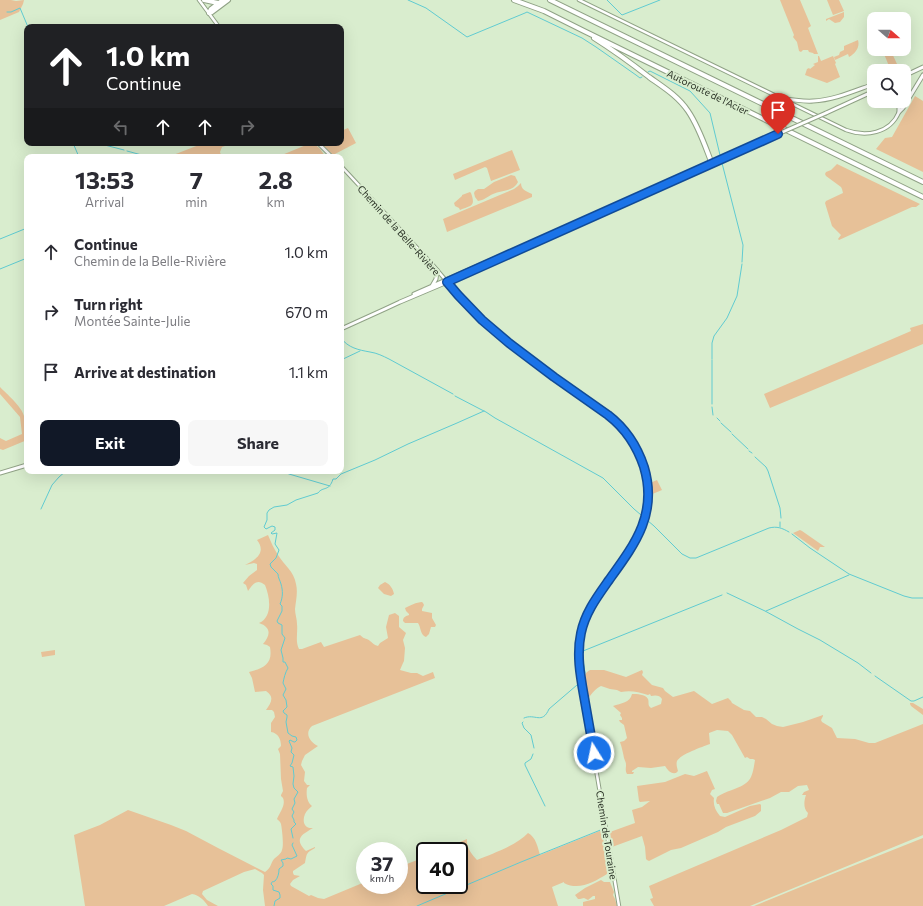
<!DOCTYPE html>
<meta charset="utf-8">
<style>
:root{--surface:#fff;--page:#f7f7f7;--text:#2b2b33;--muted:#7c7c81;--accent:#111827}
body{margin:0;font-family:Commissioner,sans-serif;background:var(--page);color:var(--text);height:100vh;display:flex;flex-direction:column;font-size:15px;white-space:nowrap}
*{box-sizing:border-box;margin:0}
p{font-size:13px;color:var(--muted)}
.icon{flex:none;width:22px;height:22px;fill:none;stroke:currentColor;stroke-width:2;stroke-linecap:round;stroke-linejoin:round}
.map{position:relative;flex:1;overflow:hidden}
.drawer{position:absolute;left:24px;top:154px;width:320px;height:320px;display:flex;flex-direction:column;background:var(--surface);border-radius:8px;box-shadow:0 4px 16px #0002}
.drawer>*{flex:none}
.hud{position:absolute;left:24px;top:24px;width:320px;height:122px;border-radius:8px;box-shadow:0 4px 16px #0002;background:#202124;color:#fff;overflow:hidden}
.needle{width:26px;rotate:110deg}
.fabs{position:absolute;left:867px;top:12px;display:grid;gap:8px}
.fabs a{display:grid;place-items:center;width:44px;height:44px;border-radius:8px;background:var(--surface);box-shadow:0 4px 16px #0002;font-size:20px}
.speed{position:absolute;left:356px;top:842px;display:flex;gap:8px;font-size:20px;font-weight:700;text-align:center}
.speed>*{display:grid;place-content:center;width:52px;height:52px;border-radius:50%;background:var(--surface);box-shadow:0 4px 16px #0002;line-height:1}
.speed small{font-size:10px;font-weight:400}
.speed .limit{border:2px solid #111;border-radius:6px;background:#fff;color:#111}
.pin{position:absolute;display:grid;place-items:center;width:34px;height:34px;color:#fff;margin:-41px -17px;border-radius:50% 50% 50% 0;rotate:-45deg;box-shadow:0 0 4px #0007}
.pin .icon{rotate:45deg}
.me{position:absolute;width:44px;margin:-22px;rotate:350deg;stroke-linejoin:round;filter:drop-shadow(0 0 3px #0008)}
.turn{display:flex;align-items:center;gap:14px;height:84px;padding:0 16px;font-size:18px}
.turn .icon{width:52px;height:52px;stroke-width:2.5}
.turn b{display:block;font-size:28px;line-height:34px}
.lanes{display:flex;align-items:center;height:38px;padding:0 16px;background:#0003;justify-content:center;gap:20px;direction:ltr}
.lanes .off{opacity:.35}
.eta{display:flex;justify-content:space-evenly;align-items:center;height:68px;text-align:center}
.eta b{font-size:24px;font-weight:700;line-height:28px}
.primary-button{display:flex;gap:8px;margin-top:auto;padding:8px 16px}
.primary-button a{flex:1;height:46px;border-radius:8px;background:var(--accent);color:#fff;font-size:16px;font-weight:700;line-height:46px;text-align:center}
.primary-button a+a{background:var(--page);color:var(--text)}
ul{padding:0;list-style:none}
li{display:flex;align-items:center;gap:12px;height:60px;padding:0 16px}
li div{flex:1}
li b{display:block;font-size:15px}
li em{font-style:normal}
.map>svg:first-child{display:block}
.green{fill:#e7c198}
.lines{fill:none;stroke-linecap:round;stroke-linejoin:round}
.stream{stroke:#60cbd1;stroke-width:1}
.tertiary-casing{stroke:#90a286;stroke-width:4.5}
.secondary-casing{stroke:#90a286;stroke-width:5}
.motorway-casing{stroke:#90a286;stroke-width:6}
.tertiary{stroke:#fff;stroke-width:2.5}
.secondary{stroke:#fff;stroke-width:3}
.motorway{stroke:#fff;stroke-width:4}
.secondary-bridge-casing{stroke:#90a286;stroke-width:5;stroke-linecap:butt}
.secondary-bridge{stroke:#fff;stroke-width:3}
.route-casing{stroke:#114b97;stroke-width:10}
.route{stroke:#1a73e8;stroke-width:7}
.labels{text-anchor:middle;dominant-baseline:central;stroke-width:4;stroke-linejoin:round;paint-order:stroke}
.street-label{font-size:10px;fill:#283024;stroke:#d9edce}
</style>
<div class="map">
<svg width="923" height="906" viewBox="0 0 923 906">
<rect width="100%" height="100%" fill="#d9edce"/>
<!-- green -->
<path class="green" d="M0 0H11L16 1 24 0 23 4 19 12 0 20Z
M780 0H800L811 26 808 28 818 54H814L813 53 809 52 808 50H803L801 52 799 51 797 42 793 37 794 35Z
M827 0H839L844 11 833 15Z
M844 12V17L840 22 835 23 829 19 826 21V19Z
M858 40C860 47 856 53 849 57L848 54 835 60 834 57 839 55 840 52 844 50V46Z
M882 49H890L897 64 898 66 902 67 891 71Z
M818 56H819L821 61 833 56 836 63 835 64 840 77 827 83 805 75 807 69 809 68 810 69 815 65 813 64 818 62Z
M915 96 923 101V172L876 149 885 138 892 137Z
M348 128 356 143 333 155 321 143H341V131Z
M204 143H223L225 146 222 147 220 152 221 155 217 157H168Z
M311 143C316 144 322 150 324 155L320 157H277Z
M512 150 520 170 491 181 487 168 485 167 455 180 453 174Z
M837 164 920 204 916 207H912L839 240 838 239 841 235 832 226 825 203 826 201 843 193 842 189 841 187 826 176 825 174 826 172 831 170Z
M511 175 515 176 518 182C513 192 501 190 493 194 487 197 484 200 478 201L475 197 474 193 475 191 478 189H484L494 182Z
M521 183C521 190 526 191 532 194V197L447 232 443 219 514 189 518 186Z
M470 192 471 193C476 207 471 205 460 210L459 208 455 206 454 203 462 196V195Z
M923 324V344L770 408 764 394 911 331 910 328Z
M0 387C7 394 22 407 24 416 26 421 24 426 25 432L27 433V440L3 450 0 449V438L6 441 22 434 20 417 0 394Z
M657 480 662 490 650 495V483Z
M800 530 802 531 825 547H820L818 551 793 533Z
M268 535C271 542 274 549 278 555 284 565 294 571 296 584 298 592 296 600 295 609 295 614 297 619 297 624 298 633 295 641 299 649H302L321 642 324 647 360 635C365 640 367 638 370 641 374 644 374 645 378 646L380 643 388 638 386 627 389 615 395 613 399 616V627L406 633 403 640 405 648 404 661 403 663 400 670 411 673H417L423 676 433 672 435 678 312 726C304 733 310 742 318 746L305 755 302 761 301 765 305 772 304 781 307 785H310L307 788C306 795 307 802 312 806 310 808 307 810 305 814 302 821 304 829 313 828 301 835 294 839 306 851L315 847V848C306 853 307 853 305 863L293 871V873L294 875 300 876 293 880 290 884 291 886 309 896 311 895 318 898 324 899 365 882V885H399V867L425 857V885H459V851H439L467 839C466 847 472 855 477 860 492 854 517 845 528 833 536 837 538 848 540 855L602 830 607 864H606L608 868 607 874C594 882 579 891 564 883V882L552 887 558 906H265L263 890 264 875 262 873 255 869 244 872 203 891 202 894 207 900 218 906H208C204 900 199 895 192 894L164 906H85L74 835 100 825 128 810 171 825 186 831 218 848 265 872C272 867 270 864 274 859 277 856 281 854 282 850 284 845 282 829 281 824 280 821 279 821 277 819 280 812 286 805 283 798L281 796V795L283 791 281 779 280 754 278 749 281 746C281 739 278 733 271 732V723L275 717 274 712 272 710H266C271 703 275 697 266 691L255 692 252 678 249 672C264 668 273 664 270 647L267 645 263 644C271 635 271 627 259 623 273 617 270 597 265 585 257 578 253 584 248 591L246 585 243 583 249 576 257 570V564L254 563 245 565C255 560 267 553 257 540Z
M385 582C390 584 393 589 394 594L391 596 384 594 378 588 380 585Z
M422 602 423 603 424 605 422 609V611L432 613V618L436 625 435 627H431L429 634 426 637C420 635 421 627 418 623H405L403 621C403 617 406 616 409 615V614L406 611 405 608C409 606 417 602 422 602Z
M55 650V655L42 657 41 652Z
M590 670H604L626 677 642 670 643 672 642 675 652 685 663 688 665 691 673 697 694 691 712 704 728 698 731 701 732 703 744 710 750 711 756 717H762L766 719 772 724 777 726 783 727 803 722 823 715V716L821 720 822 722 832 728 837 738 855 739 869 743H875L923 724V835L750 906H654L650 899 653 898 649 886 781 830 807 817 808 813C803 808 804 801 806 795H802L804 792 809 790 807 785 798 786 789 792H781L770 798 727 813H723L719 804H717L716 801 717 797C721 794 726 792 732 790 751 783 752 779 755 760L753 759H750L747 757 745 758 732 735 728 731 717 730 709 733 710 744C702 747 681 754 677 761 676 764 677 767 678 771L676 773C670 774 668 770 665 766L651 768 638 767 632 771V772H634L633 774H627C625 770 626 769 626 765 626 762 625 761 624 758 623 753 622 748 620 742L624 741 627 738 624 725 620 722 619 720H622V718L620 715 621 713 613 706C621 703 630 703 632 694 637 694 645 694 648 699 649 701 648 704 649 706L651 708 661 704 662 699C660 695 655 695 651 696L650 694 648 695C638 692 631 690 621 692L617 690 610 689 601 686C596 688 591 694 588 699H586C585 689 579 676 590 670Z
M910 703H913L923 709V715L911 706 910 704Z
M707 771 715 789 712 790 710 794 714 798C713 805 715 810 720 816L725 817 750 806 760 804 761 805V811L755 816 726 827 718 832 681 848 671 850 649 861 647 860 646 859 645 847 642 836 612 847 610 832 635 823 632 810 642 807 650 801 640 802 639 801 637 786 665 782 685 774 694 776Z
M923 838V906H754L825 877Z
M601 880 604 882H610L614 892 613 895 615 899 617 906H583V902L595 899V896H593L588 900 584 898 580 899H578L575 895 585 888Z"/>
<g class="lines">
<!-- stream -->
<path class="stream" d="M408 0 426 8 467 37 525 13 527 12 582 38 596 47 636 75 640 78 642 77
M607 0 622 15 660 0
M7 12H11L20 8 28 27
M648 72 650 71 690 91 710 113 720 155
M73 143 79 157
M97 143 124 150
M127 151 149 157
M722 163 743 245 742 262
M0 239 27 228
M0 269 27 258
M341 338C348 348 359 350 370 352 377 353 383 356 389 359L453 394
M712 359V343L714 336 727 318 737 296 742 264
M341 360 360 351
M712 360V404
M455 396 480 409 486 412 495 418 603 478 634 509 654 526 682 554 690 558H696L769 528C777 526 782 528 789 532
M712 407 713 415
M717 418 720 421
M721 423 731 432
M732 434 748 449
M749 451 752 453
M755 457 766 467 768 471 780 508 781 518
M283 471 289 474 330 486
M41 509 52 485 59 477 66 471
M780 527V522
M792 534 810 548 849 574 904 596 912 598H923
M727 593 765 611 798 629 820 640 858 663 871 673
M766 611 849 575
M584 675 585 673 582 653 583 651 722 595
M875 676 911 701H914L923 697
M524 718C535 713 542 725 549 709L577 685
M523 722 522 723 524 728 531 735 534 748
M533 754 531 759 525 763V765L545 806
M293 838 291 829 296 824 294 822V820L292 816 294 812 292 809 295 803 294 799 298 792 294 788 293 784 294 776 293 767 290 766 292 763 294 755 291 752 292 748 289 741 290 740 294 742H295L297 740 296 737 292 736 288 733 286 722 287 717V715L284 713 283 711 287 707 286 700 283 695 286 689 283 683C284 678 285 673 288 668L285 662H283V658L281 650 285 638 282 634V625L278 623 277 621 282 611V606L280 604C283 597 283 591 281 584 280 580 278 578 278 574L271 567 270 564 276 558 279 550 275 544 277 533 272 534 271 533 275 530V527L272 526 266 529 264 527 267 520V513L269 510 274 507 287 505 296 500 318 493C323 486 329 492 333 479H336L341 474 375 460 408 444 457 423 484 411
M274 906 275 901 280 898V895L279 892 273 890V886L271 884C273 880 271 883 275 881 278 878 279 873 279 869L283 866V863L281 860 286 859 287 858 291 859 297 856 292 845 293 843
M417 906 521 862 603 829"/>
<!-- tertiary casing -->
<g class="tertiary-casing">
<path id="tertiary" d="M199 0 219 27
M579 0 846 130C865 137 890 134 899 112
M318 143 332 157
M341 166 432 264 460 297 486 323 509 343 529 360 614 420C650 452 657 506 632 547 618 571 596 591 586 617 576 642 579 666 583 692L619 906"/>
</g>
<!-- secondary casing -->
<g class="secondary-casing">
<path id="secondary" d="M904 76 923 67
M782 99C793 99 803 102 813 101 834 100 854 91 874 84
M898 101 899 106V112
M899 112 903 108 923 75
M826 113 874 91
M432 286 436 279 437 270
M414 294 498 257
M400 302 452 280 515 251 778 134
M341 329 385 309 400 302
M0 473 27 465"/>
</g>
<!-- motorway casing -->
<g class="motorway-casing">
<path id="motorway" d="M204 0 218 3
M514 0 544 11 584 31 923 197
M550 0 923 182
M209 13 212 12 228 0
M209 13 211 9 223 0
M594 38C613 50 631 63 649 77 663 87 678 96 688 111 699 127 705 146 712 164"/>
</g>
<!-- tertiary -->
<use href="#tertiary" class="tertiary"/>
<!-- secondary -->
<use href="#secondary" class="secondary"/>
<!-- motorway -->
<use href="#motorway" class="motorway"/>
<!-- secondary-bridge casing -->
<g class="secondary-bridge-casing">
<path id="secondary-bridge" d="M778 134 826 113"/>
</g>
<!-- secondary-bridge -->
<use href="#secondary-bridge" class="secondary-bridge"/>
</g>
<g class="lines">
<!-- route casing -->
<g class="route-casing">
<path id="route" d="M594 753C591 736 588 719 585 702 581 679 576 656 581 633 585 613 597 597 609 580 635 544 658 514 644 467 637 446 625 428 608 415L554 377 509 343 482 320 458 295 447 282 778 134"/>
</g>
<!-- route -->
<use href="#route" class="route"/>
</g>
<g class="labels">
<!-- street labels -->
<g class="street-label">
<text transform="translate(708 92) rotate(26)">Autoroute de l'Acier</text>
<text transform="translate(399 230) rotate(48)">Chemin de la Belle-Rivière</text>
<text transform="translate(607 835) rotate(81)">Chemin de Touraine</text>
</g>
</g>
</svg>
<div class="fabs">
<a><svg class="needle" viewBox="-14 -14 28 28"><path d="M0-13l5 13h-10z" fill="#e53935"/><path d="M0 13l5-13h-10z" fill="#7c7c81"/></svg></a>
<a><svg class="icon" aria-label="search" viewBox="0 0 24 24"><circle cx="10" cy="10" r="6"/><path d="M15 15l6 6"/></svg></a>
</div>
<div class="speed"><div>37<small>km/h</small></div><div class="limit">40</div></div>
<div class="pin" style="left:778px;top:134px;background:#d93025"><svg class="icon" aria-label="arrive" viewBox="0 0 24 24"><path d="M6 21V4h12l-3 4 3 4H6"/></svg></div>
<svg class="me" style="left:594px;top:753px" viewBox="-20 -20 40 40"><circle r="17" fill="#1a73e8" stroke="#fff" stroke-width="3"/><path d="M0-11L8 9 0 5-8 9z" fill="#fff"/></svg>
<div class="hud">
<div class="turn"><svg class="icon" aria-label="ahead" viewBox="0 0 24 24"><path d="M12 20V5M6 11l6-6 6 6"/></svg><div><b>1.0 km</b>Continue</div></div>
<div class="lanes"><svg class="icon off" aria-label="left" viewBox="0 0 24 24"><path d="M17 20v-9H6M10 6l-5 5 5 5"/></svg><svg class="icon" aria-label="ahead" viewBox="0 0 24 24"><path d="M12 20V5M6 11l6-6 6 6"/></svg><svg class="icon" aria-label="ahead" viewBox="0 0 24 24"><path d="M12 20V5M6 11l6-6 6 6"/></svg><svg class="icon off" aria-label="right" viewBox="0 0 24 24"><path d="M7 20v-9h11M14 6l5 5-5 5"/></svg></div>
</div>
<section class="drawer">
<div class="eta">
<div><b>13:53</b><p>Arrival</p></div>
<div><b>7</b><p>min</p></div>
<div><b>2.8</b><p>km</p></div>
</div>
<ul>
<li><svg class="icon" aria-label="ahead" viewBox="0 0 24 24"><path d="M12 20V5M6 11l6-6 6 6"/></svg><div><b>Continue</b><p>Chemin de la Belle-Rivière</p></div><em>1.0 km</em></li>
<li><svg class="icon" aria-label="right" viewBox="0 0 24 24"><path d="M7 20v-9h11M14 6l5 5-5 5"/></svg><div><b>Turn right</b><p>Montée Sainte-Julie</p></div><em>670 m</em></li>
<li><svg class="icon" aria-label="arrive" viewBox="0 0 24 24"><path d="M6 21V4h12l-3 4 3 4H6"/></svg><div><b>Arrive at destination</b></div><em>1.1 km</em></li>
</ul>
<div class="primary-button"><a>Exit</a><a>Share</a></div>
</section>
</div>
